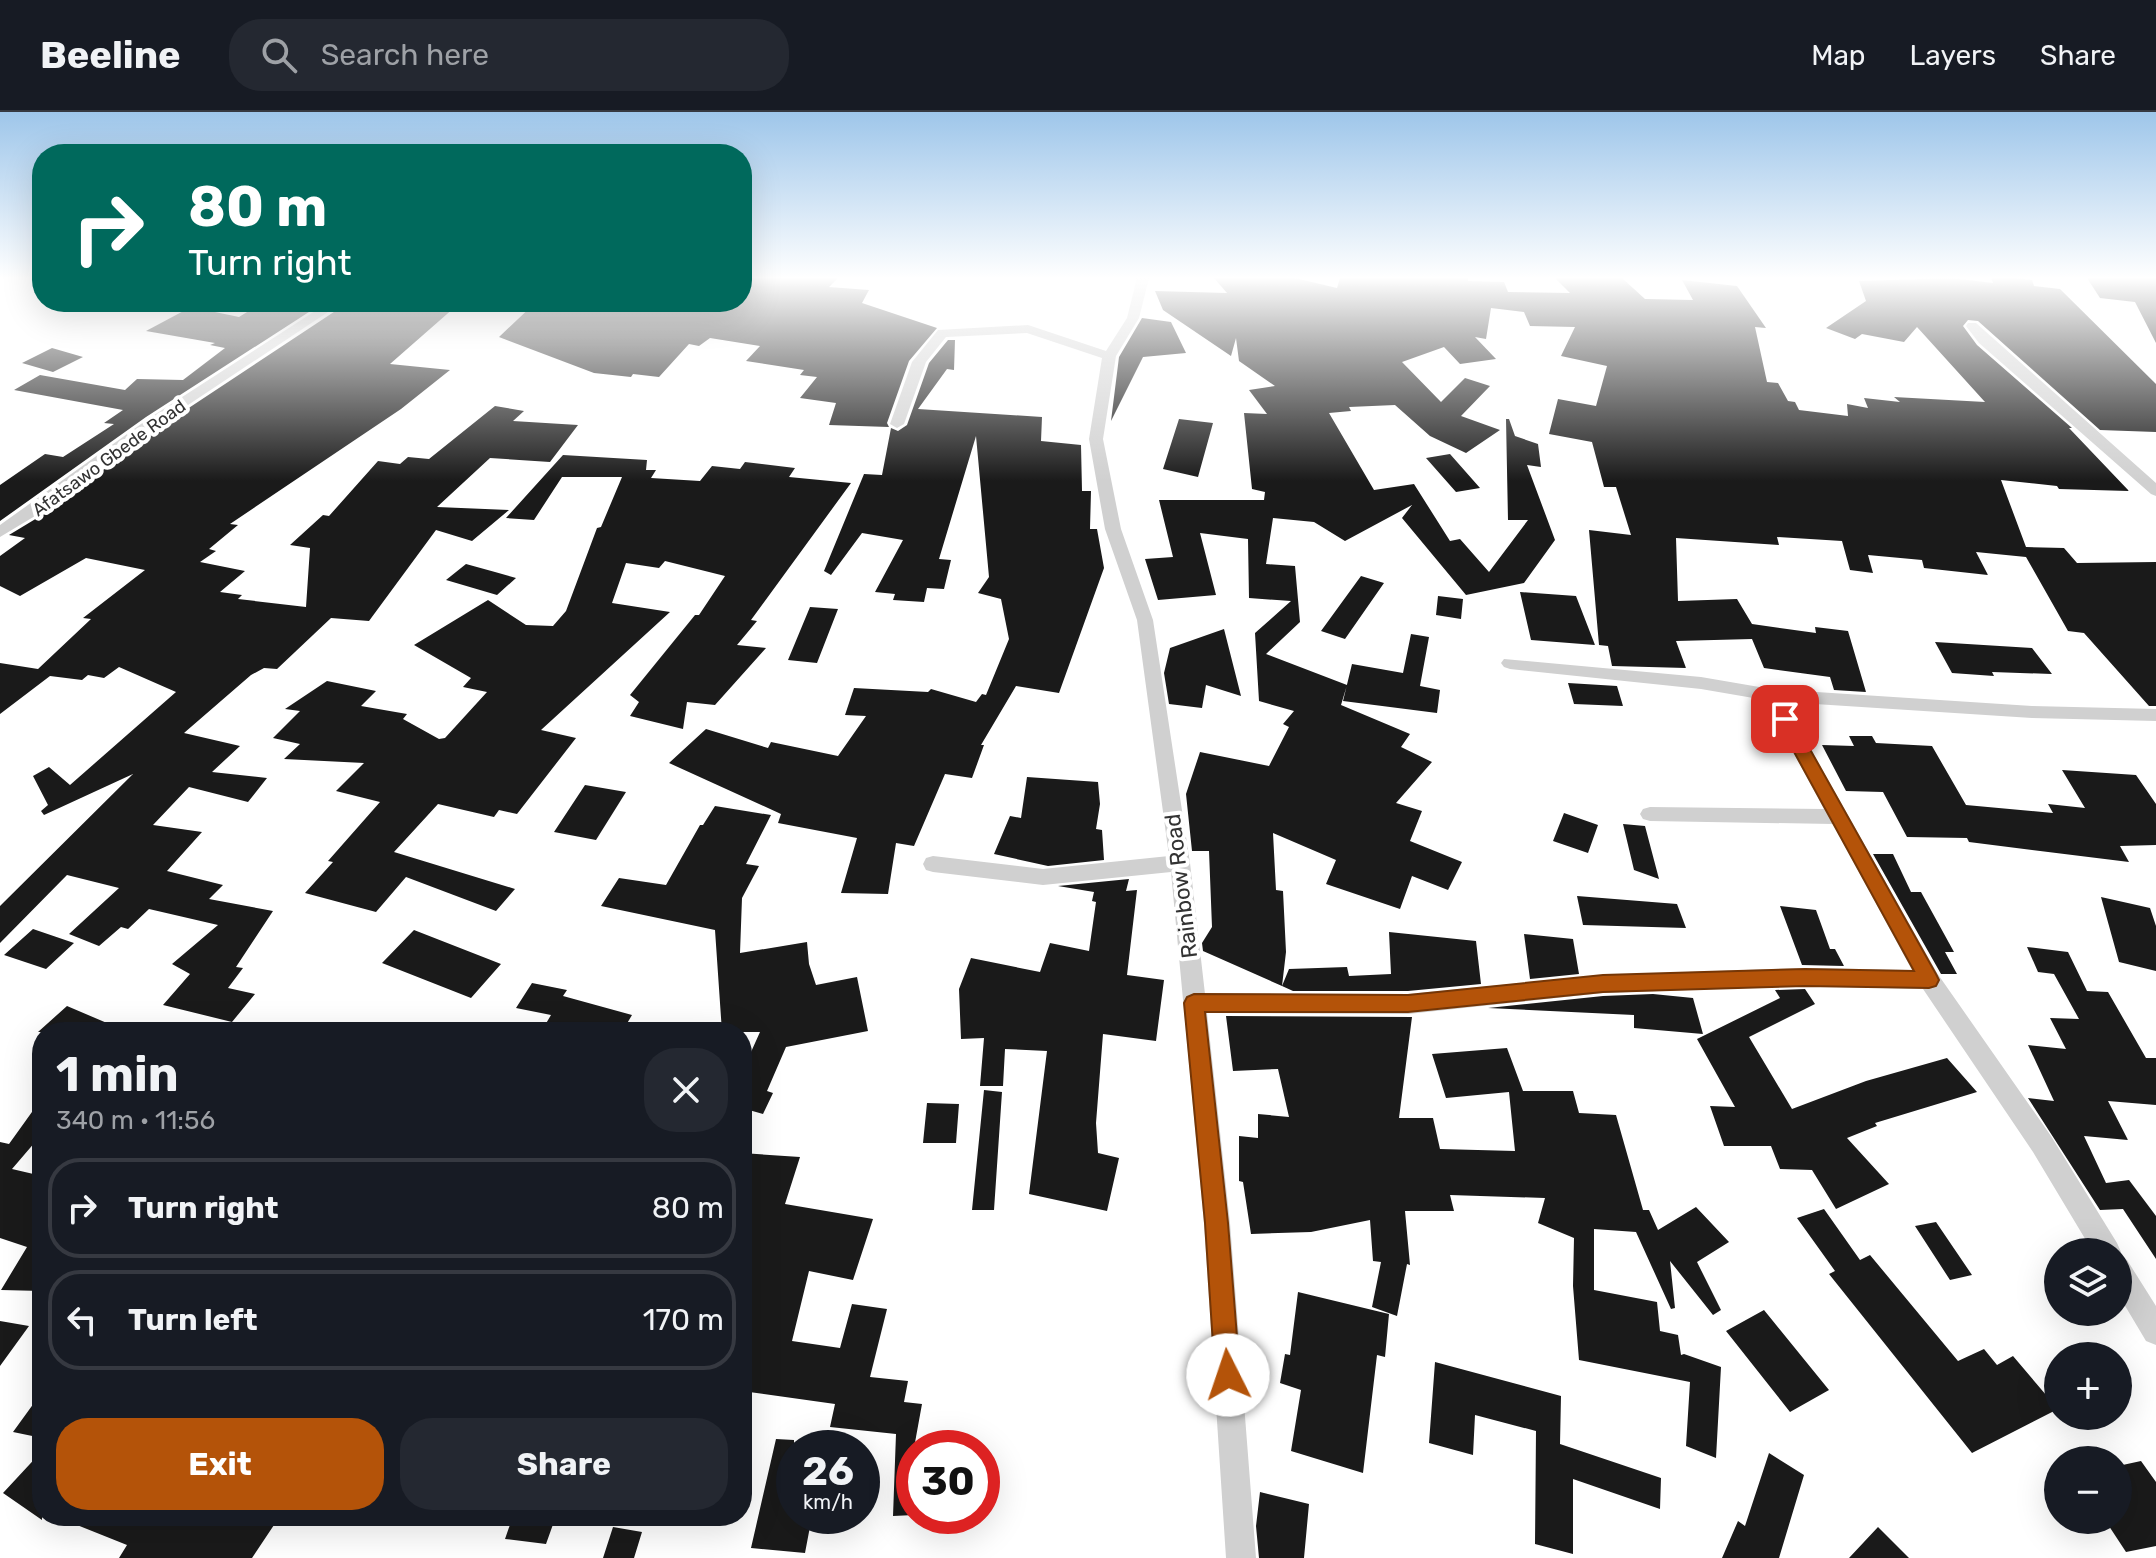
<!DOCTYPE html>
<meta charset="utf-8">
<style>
:root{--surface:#171b24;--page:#242831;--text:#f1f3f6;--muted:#9ea1a6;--line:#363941;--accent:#b45309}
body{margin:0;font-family:Rubik,sans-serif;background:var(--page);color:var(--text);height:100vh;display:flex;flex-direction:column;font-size:30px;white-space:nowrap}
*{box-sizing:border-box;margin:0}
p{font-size:26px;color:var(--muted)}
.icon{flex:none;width:44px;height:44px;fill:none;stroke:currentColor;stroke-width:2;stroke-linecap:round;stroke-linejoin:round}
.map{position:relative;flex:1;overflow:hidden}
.panel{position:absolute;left:32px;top:910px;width:720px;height:504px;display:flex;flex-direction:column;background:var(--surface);border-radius:32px;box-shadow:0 8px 32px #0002}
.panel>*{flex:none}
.top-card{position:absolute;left:32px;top:32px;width:720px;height:168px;border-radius:32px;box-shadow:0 8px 32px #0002;background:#00695c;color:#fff;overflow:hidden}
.buttons{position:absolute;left:2044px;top:1126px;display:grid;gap:16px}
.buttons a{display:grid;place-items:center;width:88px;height:88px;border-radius:50%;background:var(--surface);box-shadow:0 8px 32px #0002;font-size:40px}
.speed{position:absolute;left:776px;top:1318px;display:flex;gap:16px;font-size:40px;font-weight:700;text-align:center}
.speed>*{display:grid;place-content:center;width:104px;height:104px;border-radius:50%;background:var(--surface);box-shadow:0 8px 32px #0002;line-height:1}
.speed small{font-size:20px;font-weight:400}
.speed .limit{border:12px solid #d22;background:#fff;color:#111}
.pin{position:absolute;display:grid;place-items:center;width:68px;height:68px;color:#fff;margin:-34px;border-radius:16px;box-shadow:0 4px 12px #0006}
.me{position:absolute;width:88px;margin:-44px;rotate:356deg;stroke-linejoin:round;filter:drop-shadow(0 0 6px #0008)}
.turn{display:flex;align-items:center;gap:28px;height:168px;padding:0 24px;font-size:36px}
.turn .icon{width:104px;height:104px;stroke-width:2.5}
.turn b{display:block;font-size:56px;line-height:68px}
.round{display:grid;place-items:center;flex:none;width:84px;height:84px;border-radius:32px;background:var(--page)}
.overview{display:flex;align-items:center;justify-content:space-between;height:136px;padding:0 24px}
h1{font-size:48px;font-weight:700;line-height:60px}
.button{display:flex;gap:16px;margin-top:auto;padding:16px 24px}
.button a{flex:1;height:92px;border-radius:32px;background:var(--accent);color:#fff;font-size:32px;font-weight:700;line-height:92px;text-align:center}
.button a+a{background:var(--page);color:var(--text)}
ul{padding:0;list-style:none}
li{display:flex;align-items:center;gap:24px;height:100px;margin:0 16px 12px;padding:0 8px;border:4px solid var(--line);border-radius:32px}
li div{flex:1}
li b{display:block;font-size:30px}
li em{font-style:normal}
header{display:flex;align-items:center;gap:48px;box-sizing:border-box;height:112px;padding:0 40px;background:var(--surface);border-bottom:2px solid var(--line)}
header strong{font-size:38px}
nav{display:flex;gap:44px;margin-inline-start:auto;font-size:28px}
.search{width:560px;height:72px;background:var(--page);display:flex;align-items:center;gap:20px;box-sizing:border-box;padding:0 28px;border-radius:32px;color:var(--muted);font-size:30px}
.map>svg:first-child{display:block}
.building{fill:#1a1a1a}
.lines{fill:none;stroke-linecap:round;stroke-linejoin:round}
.minor{fill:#d0d0d0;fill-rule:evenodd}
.route{fill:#b45309;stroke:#753606;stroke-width:2}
.labels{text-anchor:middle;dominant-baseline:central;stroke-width:8;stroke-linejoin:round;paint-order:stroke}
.far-street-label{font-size:18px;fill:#333;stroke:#fff}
.street-label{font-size:22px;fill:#333;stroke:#fff}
</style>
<header>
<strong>Beeline</strong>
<div class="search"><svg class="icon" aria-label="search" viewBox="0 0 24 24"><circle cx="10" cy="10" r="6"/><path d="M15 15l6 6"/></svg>Search here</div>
<nav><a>Map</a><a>Layers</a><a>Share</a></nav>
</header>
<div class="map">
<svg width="2156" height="1446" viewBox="0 0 2156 1446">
<rect width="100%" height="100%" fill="#fff"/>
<!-- building -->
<path class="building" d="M742 166H838L829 175 869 178 862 191 937 216 909 249 887 311 889 315 829 313 836 291 800 286 817 265 800 263 804 258 746 249 760 234 710 226 699 234 689 232 659 265 633 262 631 265 594 261 499 225 536 190H742Z
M1214 166H1295L1337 176 1340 166H1468V169L1504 170 1508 180 1570 181 1555 166H1622L1645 187 1693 188 1682 168 1737 174 1766 216 1755 215 1767 270 1778 271 1788 289 1795 290 1799 298 1848 304 1847 292 1868 296 1864 286 1900 290 1894 285 1985 290 1917 215 1904 230 1862 222 1855 227 1826 216 1866 189 1859 169 1951 166 1993 171 1991 166H2017L2032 168 2034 174 2060 177 2156 272V320L2100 318 1978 209 1968 208 1963 214 1977 233 2072 316H2069L2129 379 2059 377 2057 374 2001 368 2026 435 2064 436 2077 451 2156 450V594H2149L2084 521 2068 519 2026 445 1976 440 1988 463 1924 456 1922 448 1868 443 1873 461 1850 458 1842 429 1777 425 1779 433 1676 426 1678 489 1737 487 1752 512 1816 521 1815 515 1848 519 1866 580 1834 578 1830 565 1764 556 1752 527 1676 529 1686 556 1612 554 1608 534 1599 533 1589 418 1631 423 1616 375H1604L1592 330 1549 322 1558 287 1596 294 1607 254 1561 244 1575 215 1530 214 1524 200 1491 196 1486 227 1475 225 1496 247 1460 252 1444 235 1402 250 1441 290 1465 266 1490 274 1461 304 1500 318 1466 341 1430 324 1395 293 1349 295 1351 299 1329 301 1374 378 1414 372 1450 429 1460 427 1489 460 1528 408H1508L1506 307H1509L1515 324 1538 332 1541 355 1527 353 1555 428 1524 471 1466 483 1402 406 1412 393 1345 429 1314 410 1273 406 1266 452 1295 454 1300 510 1266 542 1347 573 1341 593 1410 622 1401 635 1432 650 1396 691 1422 699 1410 729 1462 750 1448 778 1412 764 1400 797 1326 772 1336 748 1273 721 1276 778 1283 779 1286 840 1282 874 1203 839 1202 831 1212 815 1209 739H1192L1186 682 1200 640 1269 654 1289 615 1283 612 1294 599 1259 589 1255 521 1291 489 1249 486 1248 427 1200 421 1216 483 1158 488 1145 447 1173 445 1159 388H1264L1265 380 1252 377 1244 301 1267 302 1249 278 1275 274 1239 249 1236 226 1231 244 1163 198 1155 179 1227 181Z
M2087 166H2156V231L2135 190 2100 186Z
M263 190 312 198 146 305 0 409V373L45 342 63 345 114 312 104 311 123 298 14 278 40 263 125 278 137 267 183 268 225 236 210 233 215 231 146 219 191 195 239 205Z
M349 190 455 195 390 252 450 258 401 297 230 412 238 413 209 437 216 439 200 450 245 459 220 480 242 483 238 487 306 495 310 436 290 433 323 403 329 404 378 349 400 352 408 345 429 347 495 294 524 299 513 309 578 313 550 350 490 346 437 395 509 398 472 429 436 418 369 509 331 506 277 557 264 556 251 563 184 621 240 634 212 660 267 666 248 690 189 675 153 713 202 720 167 759 223 773 209 787 273 799 236 855 243 856 228 876 255 882 232 910 163 893 190 862 172 852 218 813 149 797 128 817 121 815 99 834 69 822 119 776 67 763 0 831V794L133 662 44 703 41 699 48 693 33 664 49 655 70 673 176 580 119 555 104 566 88 563 82 568 50 564 0 602V551L38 557 91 507 83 506 145 458 86 446 20 484 0 474V444L25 426 9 423 47 400 160 315Z
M1142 206 1171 210 1186 241 1143 245 1111 309 1119 245Z
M948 228H955L954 258 947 257 918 297 1042 305 1041 329 1081 333 1082 379H1091L1090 417H1097L1104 456 1059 581 1016 574 981 633H984L972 666 945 662 914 734 896 731 888 782 841 781 857 726 778 711 781 702 669 651 706 617 768 636 771 630 838 644 866 604 845 603 854 576 928 580 931 577 976 590 982 582 986 583 1009 527 1001 487 978 481 989 465 976 324 939 447 951 448 944 477 927 476 924 490 893 488 895 482 875 480 903 428 862 421 831 463 824 459 864 362 882 363 891 316 898 319 907 313 929 251Z
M52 236 83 245 53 260 22 251Z
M1179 307 1213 311 1198 365 1163 357Z
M1450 342 1480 376 1456 380 1426 346Z
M563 343 647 348 646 358H656L651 366 700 369 712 354 740 357 745 350 795 356 789 365 851 371 751 508 757 509 737 533 766 536 715 593 687 590 683 617 630 604 639 590 630 583 695 503H699L725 464 665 449 659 456 626 451 612 491 670 500 541 618 576 626 517 702 499 698 494 705 438 692 394 740 515 777 496 799 406 765 376 800 305 781 333 750 328 749 380 690 336 679 364 651 284 647 300 632 273 626 300 599 285 597 327 569 376 579 361 594 407 602 403 607 439 627 445 626 487 580 463 575 471 566 414 533 488 488 526 513 553 514 566 499 597 416 601 415 622 365H562L534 408 506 406Z
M466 452 495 460 516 466 497 483 446 468Z
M1361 464 1384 471 1345 527 1321 519Z
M1520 480 1576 484 1595 533 1531 528Z
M1438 484 1463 487 1461 507 1436 503Z
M810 495 838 497 817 551 788 548Z
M1224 517 1241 584 1206 573 1202 596 1169 592 1164 561 1170 536Z
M1411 522 1429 525 1420 574 1440 578 1437 601 1343 589 1352 552 1403 561Z
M1935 530 2032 536 2052 562 1992 560 1994 564 1952 561Z
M1568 571 1617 574 1623 594 1574 592Z
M1849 624H1872L1876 631 1932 634 1966 693 2053 701 2048 692 2085 696 2062 658 2136 663 2156 692V733L2120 734 2129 750 1969 730 1967 726 1907 725 1883 680 1846 679 1822 633 1854 634Z
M1027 665 1098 670 1100 692 1096 717 1102 718 1104 748 1048 754 994 742 1010 704 1021 706Z
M585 673 626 680 596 728 554 720Z
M715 694 771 703 746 752 759 754 742 786 740 841 807 830 809 852 816 873 857 865 868 919 786 935 767 979 773 981 763 1002 742 996V960L760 920H722L715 818 601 794 619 766 666 773 700 713H703Z
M1564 701 1598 713 1588 741 1553 729Z
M1623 712 1645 714 1659 767 1634 758Z
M1873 742H1893L1911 780H1921L1954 840H1945L1957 862H1941Z
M1129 767 1126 779 1137 778 1127 863 1164 868 1156 929 1103 922 1096 1011 1098 1041 1119 1046 1107 1099 1029 1082 1047 939 1005 937 1003 974H980L984 926 961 927 959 877 971 846 1040 860 1050 831 1089 839 1096 790 1092 789 1094 780 1058 774Z
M1577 784 1677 792 1686 816 1583 813Z
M2101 785 2150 796 2156 814V859L2119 850Z
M1780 794 1816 798 1830 837H1835L1844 854 1802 853Z
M33 817 74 831 46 857 4 843Z
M414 818 501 852 471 886 382 851Z
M1389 820 1476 829 1481 872 1408 879H1293L1282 874 1289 857 1347 855 1349 864 1391 862Z
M1524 822 1573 827 1579 862 1530 867Z
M2027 835 2068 840 2087 879 2108 880 2146 946H2156V993L2108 989 2128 1028 2084 1024 2106 1071 2129 1068 2156 1104V1147L2123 1097 2100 1098 2028 986 2054 989 2028 933 2066 937 2050 906 2079 907 2054 862 2038 860Z
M532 871 567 878 563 884 632 903 622 920H541L551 903 516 896Z
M1805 877 1815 892 1749 925 1792 997 1866 969 1947 946 1977 980 1875 1011 1877 1014 1847 1026 1889 1072 1836 1097 1812 1058 1780 1057 1771 1034H1724L1710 994 1735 995 1697 927 1780 886 1775 878Z
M1653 882 1693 886 1703 922 1634 916V903L1488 896 1603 884Z
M67 894 128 920H38Z
M1226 904 1412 905 1399 1006H1433L1440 1037 1515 1039 1509 980 1446 986 1432 942 1507 936 1523 979H1520H1573L1579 1001 1616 1003 1643 1098H1649L1658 1118 1696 1095 1729 1130 1697 1150 1721 1198 1713 1203 1670 1149 1675 1196 1671 1197 1636 1120 1594 1117V1178L1657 1190 1660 1219 1678 1223 1681 1243 1684 1242 1721 1255 1716 1346 1686 1334 1690 1270 1579 1248 1573 1174 1574 1126 1538 1111 1545 1086 1450 1083 1454 1099H1405L1410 1153 1407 1152 1397 1204 1372 1195 1381 1150 1373 1149 1370 1108 1311 1120 1251 1122 1243 1070 1239 1069V1024L1258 1026V1002L1289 1005 1278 957 1233 959Z
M984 978 1002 980 994 1098H972Z
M42 986V1022L12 1057 42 1064V1179L1 1178 27 1135 0 1126V1030L9 1032Z
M927 991 959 992 956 1031H923Z
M742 1041 800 1045 785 1092 873 1107 853 1168 809 1159 792 1229 840 1236 852 1192 887 1197 870 1265 908 1269 904 1290 922 1292 914 1336V1403L893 1404 896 1322 830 1315 835 1292 742 1279V1167L748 1147 742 1146Z
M1824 1097 1860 1148 1870 1143 1958 1249 1984 1237 1997 1253 2013 1244 2058 1297 1972 1341 1829 1162 1835 1159 1797 1106Z
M1936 1110 1972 1163 1950 1168 1915 1114Z
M1298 1180 1389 1202 1385 1245 1377 1243 1363 1361 1291 1339 1301 1278 1280 1271 1285 1242 1290 1243Z
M1764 1198 1829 1278 1790 1300 1726 1219Z
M0 1209 29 1214 0 1254Z
M1435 1250 1561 1284 1560 1332 1661 1366 1660 1397 1573 1367V1442L1535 1432 1536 1319 1475 1303 1473 1343 1429 1331Z
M42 1280V1326L13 1320Z
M776 1327 794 1328V1404H812L805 1441 751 1436Z
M42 1339V1408L3 1381Z
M1769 1341 1804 1363 1779 1446H1722L1738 1409 1745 1414Z
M2141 1349 2156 1370V1434L2126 1440 2105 1408H2118V1354Z
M1260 1380 1309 1392 1304 1446H1259L1256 1414Z
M280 1404 252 1446H119L127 1433 57 1405Z
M513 1404H556L546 1432 505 1427Z
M613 1415 642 1420 634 1446H603Z
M1878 1415 1909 1446H1849Z"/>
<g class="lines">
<!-- minor -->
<path class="minor" d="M1137 166H1149L1139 206 1116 244 1103 327 1121 417 1153 508 1190 751 1205 882H1408L1603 863 1805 856 1912 858 1833 712 1650 709 1643 707 1640 702 1643 697 1650 695 1824 697 1765 588 1701 577 1510 557 1504 555 1501 551 1504 547 1701 565 1771 577 2032 594 2156 597V609L2032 606 1784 590 1937 861 2051 1024 2117 1131 2121 1140 2119 1144 2127 1148 2156 1194V1233L2146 1229 2118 1182V1140H2093L2033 1040 1923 877 1805 874 1603 881 1408 902 1207 901 1230 1111 1256 1446H1226L1204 1111 1171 760 1043 773 933 760 926 758 923 752 926 746 933 744 1043 757 1169 744 1137 508 1105 417 1089 327 1102 246 1027 221 946 225 926 250 904 312 897 316 890 312 912 250 938 218 1028 213 1106 239 1127 206Z
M329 190H343L158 313 45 398 0 425V413L148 307Z
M1968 211H1976L2156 371V384L2151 382 1979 231 1966 214Z"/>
</g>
<!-- sky -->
<linearGradient id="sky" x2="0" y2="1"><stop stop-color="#9ec6ea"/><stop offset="0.45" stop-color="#fff"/><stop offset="1" stop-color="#fff" stop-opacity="0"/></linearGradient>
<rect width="2156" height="369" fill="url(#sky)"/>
<!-- route -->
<path class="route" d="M1785 601 1793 607 1936 862 1939 868 1936 874 1929 876 1805 874 1603 880 1408 900H1205L1228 1111 1240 1263 1237 1272 1228 1276 1219 1272 1215 1263 1205 1111 1184 891 1187 885 1194 882 1408 883 1603 863 1805 857 1914 859 1776 607Z"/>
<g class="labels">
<!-- far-street labels -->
<g class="far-street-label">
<text transform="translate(109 346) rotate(-36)">Afatsawo Gbede Road</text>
</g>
<!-- street labels -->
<g class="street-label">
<text transform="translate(1181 774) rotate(-97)">Rainbow Road</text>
</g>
</g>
</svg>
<div class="buttons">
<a><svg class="icon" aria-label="layers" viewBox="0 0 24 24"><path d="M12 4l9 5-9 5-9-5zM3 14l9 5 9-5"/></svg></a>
<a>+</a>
<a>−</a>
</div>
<div class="speed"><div>26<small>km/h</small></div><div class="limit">30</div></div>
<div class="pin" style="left:1785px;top:607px;background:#d93025"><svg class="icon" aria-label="arrive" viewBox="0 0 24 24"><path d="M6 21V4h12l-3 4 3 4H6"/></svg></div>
<svg class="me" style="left:1228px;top:1263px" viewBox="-20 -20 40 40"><circle r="19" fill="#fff"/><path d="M0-13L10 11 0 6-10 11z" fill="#b45309"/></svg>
<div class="top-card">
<div class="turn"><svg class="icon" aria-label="right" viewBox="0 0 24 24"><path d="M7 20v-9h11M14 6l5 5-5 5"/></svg><div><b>80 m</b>Turn right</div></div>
</div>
<section class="panel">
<div class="overview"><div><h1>1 min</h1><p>340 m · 11:56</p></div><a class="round"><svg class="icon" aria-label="close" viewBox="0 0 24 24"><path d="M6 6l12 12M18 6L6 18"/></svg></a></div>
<ul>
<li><svg class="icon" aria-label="right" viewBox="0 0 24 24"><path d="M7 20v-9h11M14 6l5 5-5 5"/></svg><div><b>Turn right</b></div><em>80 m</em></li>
<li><svg class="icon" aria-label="left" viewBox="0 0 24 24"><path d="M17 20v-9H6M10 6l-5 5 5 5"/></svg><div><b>Turn left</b></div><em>170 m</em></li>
</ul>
<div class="button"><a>Exit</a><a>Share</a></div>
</section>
</div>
